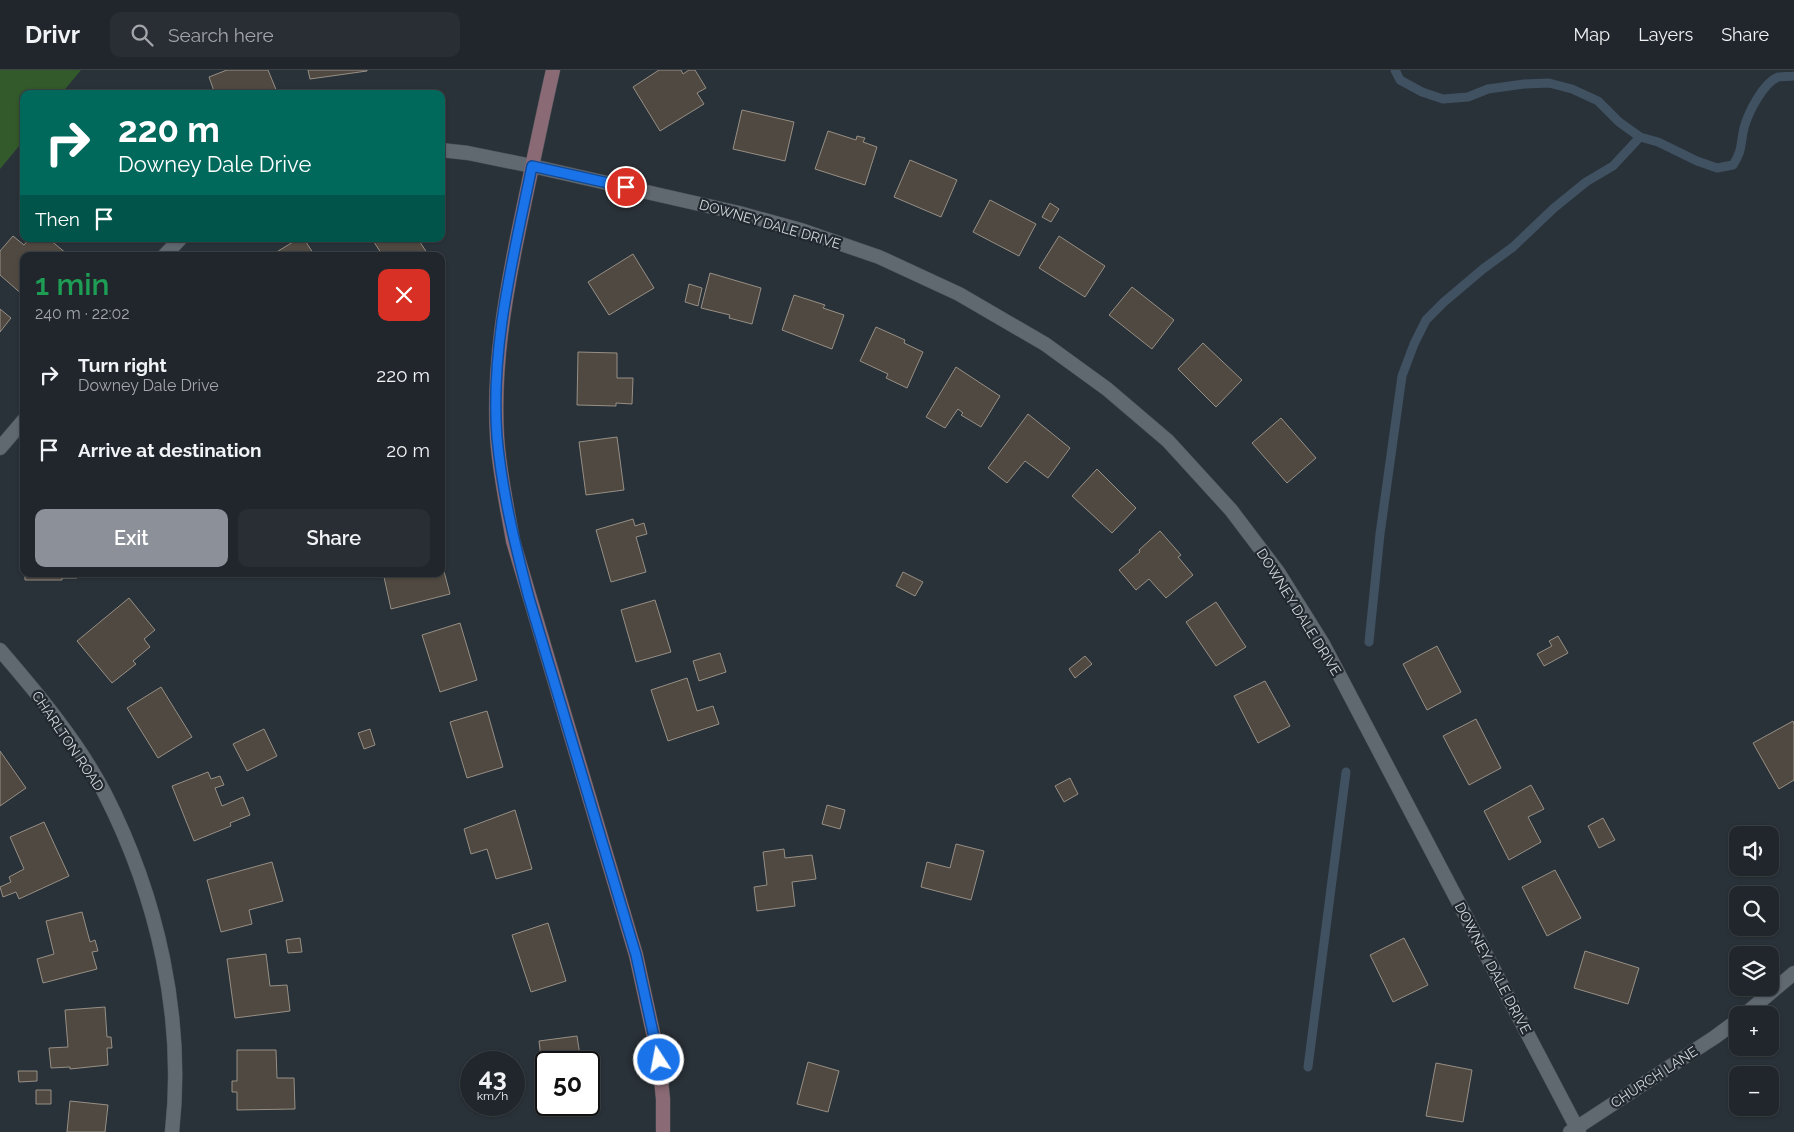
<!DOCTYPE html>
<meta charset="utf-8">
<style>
:root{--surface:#20262b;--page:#282e33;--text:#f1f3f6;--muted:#a2a5a9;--line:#3d4347;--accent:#8c9099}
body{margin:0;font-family:Raleway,sans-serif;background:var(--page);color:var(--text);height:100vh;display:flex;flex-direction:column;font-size:19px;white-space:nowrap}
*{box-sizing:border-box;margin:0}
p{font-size:16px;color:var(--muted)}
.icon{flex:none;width:28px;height:28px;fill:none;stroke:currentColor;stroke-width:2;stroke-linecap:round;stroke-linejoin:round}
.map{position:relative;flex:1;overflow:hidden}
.details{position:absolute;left:20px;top:182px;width:425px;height:325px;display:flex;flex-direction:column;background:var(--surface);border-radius:10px;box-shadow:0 1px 4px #0004,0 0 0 1px var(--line)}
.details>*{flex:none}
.top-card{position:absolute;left:20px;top:20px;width:425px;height:152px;border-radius:10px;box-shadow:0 1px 4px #0004,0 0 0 1px var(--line);background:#00695c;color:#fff;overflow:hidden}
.controls{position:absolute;left:1729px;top:756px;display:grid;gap:10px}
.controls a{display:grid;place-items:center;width:50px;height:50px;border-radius:10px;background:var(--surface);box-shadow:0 1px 4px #0004,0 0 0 1px var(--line);font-size:25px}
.speed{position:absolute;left:460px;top:981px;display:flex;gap:10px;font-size:25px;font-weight:700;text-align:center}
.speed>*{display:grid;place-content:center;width:65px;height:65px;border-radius:50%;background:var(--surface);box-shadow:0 1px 4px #0004,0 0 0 1px var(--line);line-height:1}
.speed small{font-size:12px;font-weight:400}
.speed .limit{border:2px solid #111;border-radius:8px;background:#fff;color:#111}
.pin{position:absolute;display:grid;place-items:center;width:42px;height:42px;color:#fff;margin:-21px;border:2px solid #fff;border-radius:50%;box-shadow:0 1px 5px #0007}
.me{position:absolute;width:55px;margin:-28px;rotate:349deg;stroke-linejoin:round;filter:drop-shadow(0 0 4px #0008)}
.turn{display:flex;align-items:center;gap:18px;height:105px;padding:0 15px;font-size:22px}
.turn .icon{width:65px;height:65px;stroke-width:2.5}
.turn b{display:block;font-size:35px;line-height:42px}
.then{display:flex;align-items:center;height:48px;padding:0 15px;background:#0003;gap:10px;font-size:19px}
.round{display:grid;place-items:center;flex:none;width:52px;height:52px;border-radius:10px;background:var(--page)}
.overview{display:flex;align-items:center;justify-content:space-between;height:85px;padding:0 15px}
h1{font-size:30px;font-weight:600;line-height:38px;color:#1e9e55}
.button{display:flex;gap:10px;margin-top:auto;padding:10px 15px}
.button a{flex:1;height:58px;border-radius:10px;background:var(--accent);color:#fff;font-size:20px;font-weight:600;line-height:58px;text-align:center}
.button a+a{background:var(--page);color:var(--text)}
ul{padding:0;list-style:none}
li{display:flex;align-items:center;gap:15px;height:75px;padding:0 15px}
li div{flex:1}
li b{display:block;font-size:19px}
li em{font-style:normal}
header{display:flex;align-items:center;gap:30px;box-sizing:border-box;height:70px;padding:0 25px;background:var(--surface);border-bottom:1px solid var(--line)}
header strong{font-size:24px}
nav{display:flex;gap:28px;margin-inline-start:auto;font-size:18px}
.search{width:350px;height:45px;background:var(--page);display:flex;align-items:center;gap:12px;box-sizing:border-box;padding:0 18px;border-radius:10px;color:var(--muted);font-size:19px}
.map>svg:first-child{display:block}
.green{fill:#335a2b}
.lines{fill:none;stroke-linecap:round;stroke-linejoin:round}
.stream{stroke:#405162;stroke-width:9}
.building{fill:#504941;stroke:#968f85}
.minor-casing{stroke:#494f55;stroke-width:15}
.tertiary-casing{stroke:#494f55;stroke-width:15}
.secondary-casing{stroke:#494f55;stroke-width:15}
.minor{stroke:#606870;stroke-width:14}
.tertiary{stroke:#606870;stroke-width:14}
.secondary{stroke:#8a6a74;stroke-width:14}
.route-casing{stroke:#114b97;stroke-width:12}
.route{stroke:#1a73e8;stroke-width:9}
.labels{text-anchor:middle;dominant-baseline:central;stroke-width:4.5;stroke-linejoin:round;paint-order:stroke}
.street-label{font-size:14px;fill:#d4d9dd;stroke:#21282f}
</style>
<header>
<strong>Drivr</strong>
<div class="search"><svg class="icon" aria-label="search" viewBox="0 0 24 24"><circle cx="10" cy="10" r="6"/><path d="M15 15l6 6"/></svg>Search here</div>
<nav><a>Map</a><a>Layers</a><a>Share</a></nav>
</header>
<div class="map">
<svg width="1794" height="1062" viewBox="0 0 1794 1062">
<rect width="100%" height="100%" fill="#2a3239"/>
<!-- green -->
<path class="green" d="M0 0H81L61 24H24V70L0 99Z"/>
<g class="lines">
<!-- stream -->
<path class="stream" d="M1395 0 1400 10 1422 22 1443 29 1468 27 1488 19 1524 14 1549 13 1572 19 1598 31 1619 52 1640 67 1658 72 1697 91 1717 98 1733 95C1743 80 1740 74 1744 58 1748 43 1763 13 1778 7 1782 6 1790 7 1794 6
M1369 572 1380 464 1402 306 1414 274 1426 250 1444 232 1483 199 1513 177 1554 138 1586 112 1613 96 1640 67
M1308 997 1346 702"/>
</g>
<!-- building -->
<path class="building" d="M227 0H268L277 22 273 24H215L209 7Z
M308 0H367V1L310 9Z
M659 0H681L683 4 689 0H695L706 18 697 23 704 34 660 61 633 17Z
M742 40 794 52 785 91 733 79Z
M828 61 856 70 857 66 865 68 863 72 877 77 865 115 815 99Z
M910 90 957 110 941 147 894 127Z
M990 130 1036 154 1019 186 973 162Z
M1050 133 1059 139 1051 152 1042 147Z
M13 166 24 175 29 169H49L67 184 65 186H24V226L0 205V181Z
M1059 166 1105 196 1085 227 1039 198Z
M298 169H304L315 186H270Z
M372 169H418L429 186H383Z
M633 184 654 218 609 245 588 212Z
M710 203 761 218 752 254 729 248 730 245 701 238Z
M689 214 702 218 698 236 685 232Z
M1132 217 1174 250 1152 279 1109 245Z
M794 225 825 235 823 238 844 245 832 279 782 260Z
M0 239 11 248 0 262Z
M876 257 905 270 904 273 923 282 907 318 886 308 888 304 860 291Z
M1203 273 1242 310 1216 337 1178 299Z
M578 282 617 283V308H633L632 334 616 333V336L577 335Z
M956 297 1000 326 981 357 961 345 963 343 958 339 945 358 926 347Z
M1028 344 1070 378 1048 408 1025 391 1007 413 988 398Z
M1281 348 1316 388 1287 413 1252 373Z
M617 367 624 420 586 425 579 372Z
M1097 399 1136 438 1112 463 1072 426Z
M633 449 635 456 644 453 647 464 636 467 646 502 611 512 596 460Z
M1160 461 1181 485 1178 487 1193 505 1166 528 1149 509 1136 520 1119 500 1140 482 1139 480Z
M441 490 450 524 391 539 384 507 399 504H441Z
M903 502 923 512 915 526 896 516Z
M25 504H77V508H62V510H25Z
M129 528 155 560 144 569 150 577 133 591 136 594 112 613 77 571Z
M655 530 671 582 636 592 621 540Z
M1216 532 1246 577 1216 596 1186 552Z
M460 553 477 610 440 622 422 565Z
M1558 566 1568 583 1544 596 1537 584 1552 576 1549 571Z
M1437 576 1461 622 1427 640 1403 594Z
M720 583 726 602 699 611 693 591Z
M1085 586 1092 594 1075 608 1069 599Z
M687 608 697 641 713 636 719 654 668 671 651 620Z
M1265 611 1290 656 1258 673 1234 626Z
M161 617 192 667 158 688 127 638Z
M487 641 503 697 467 708 450 652Z
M1476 649 1501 698 1469 715 1443 666Z
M1793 651 1794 654V710L1779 719 1753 673Z
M264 659 277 686 247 701 233 674Z
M370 659 375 675 364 679 358 663Z
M0 681 26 718 0 736Z
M208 702 211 709 220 706 224 715 215 718 222 736 243 727 250 745 230 753 231 756 194 771 172 716Z
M1070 708 1078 724 1064 732 1055 716Z
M1531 715 1544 739 1528 747 1541 772 1509 790 1484 741Z
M827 735 845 740 840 759 822 754Z
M515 740 532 799 496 809 487 779 471 784 464 759Z
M1603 748 1615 770 1599 778 1588 756Z
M44 752 69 806 19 829 16 822 3 827 0 817 11 812 9 807 24 799 10 767Z
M956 774 984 781 971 830 921 817 927 792 950 798Z
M784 779 785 788 812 785 816 809 792 812 795 836 757 841 754 817 767 815 763 782Z
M272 792 283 831 249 840 252 854 221 862 207 810Z
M1555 800 1581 848 1547 866 1522 817Z
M82 842 90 872 95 870 98 881 92 882 97 899 43 913 37 889 54 884 46 851Z
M548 853 566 911 531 922 512 865Z
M300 868 302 882 288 883 286 870Z
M1404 868 1428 915 1393 932 1370 885Z
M1585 881 1639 898 1628 934 1574 918Z
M266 884 270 916 287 915 290 941 235 948 227 889Z
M105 937 107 967H111L112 978H107L108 995 70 999V997L51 998 49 978 68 977 65 940Z
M577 966 581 992H546V1029L539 971Z
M237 980H276L277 1008H294L295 1039 237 1040V1022H232V1011H237Z
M808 992 839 1001 828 1042 797 1034Z
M1436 993 1472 1000 1463 1052 1426 1046Z
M18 1001H37V1011L19 1012Z
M36 1020H51V1034H36Z
M70 1031 108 1035 105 1062H67Z"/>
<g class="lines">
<!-- minor casing -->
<g class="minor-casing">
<path id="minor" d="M532 96 739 143 804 161 879 187 959 224 1045 274 1107 319 1168 371 1231 440 1278 502 1323 574 1579 1062
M0 580C37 623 79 673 105 724 157 826 185 947 172 1062"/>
</g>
<!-- tertiary casing -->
<g class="tertiary-casing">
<path id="tertiary" d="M441 80 468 83 532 96
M164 186 180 169
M0 378 24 350
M1744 945 1794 903
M1570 1062 1715 967 1738 950"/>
</g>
<!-- secondary casing -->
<g class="secondary-casing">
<path id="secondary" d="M553 0C541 53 530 106 519 159 505 227 493 296 497 366 499 401 507 436 513 471L636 885 659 990 663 1029V1062"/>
</g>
<!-- minor -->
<use href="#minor" class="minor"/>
<!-- tertiary -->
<use href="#tertiary" class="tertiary"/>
<!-- secondary -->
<use href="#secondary" class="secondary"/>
</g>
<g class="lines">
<!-- route casing -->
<g class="route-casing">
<path id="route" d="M626 117 532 96C514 185 490 276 497 367 502 422 515 475 529 528L636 885 659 990"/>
</g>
<!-- route -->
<use href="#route" class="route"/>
</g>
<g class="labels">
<!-- street labels -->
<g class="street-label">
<text transform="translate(770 154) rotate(16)">DOWNEY DALE DRIVE</text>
<text transform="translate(1299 542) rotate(58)">DOWNEY DALE DRIVE</text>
<text transform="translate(68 671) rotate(56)">CHARLTON ROAD</text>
<text transform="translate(1493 898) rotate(62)">DOWNEY DALE DRIVE</text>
<text transform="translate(1654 1007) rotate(-33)">CHURCH LANE</text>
</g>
</g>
</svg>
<div class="controls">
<a><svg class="icon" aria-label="sound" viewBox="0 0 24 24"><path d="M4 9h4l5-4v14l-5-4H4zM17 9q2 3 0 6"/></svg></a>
<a><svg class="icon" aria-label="search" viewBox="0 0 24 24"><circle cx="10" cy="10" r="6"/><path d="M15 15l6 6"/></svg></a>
<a><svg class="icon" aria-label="layers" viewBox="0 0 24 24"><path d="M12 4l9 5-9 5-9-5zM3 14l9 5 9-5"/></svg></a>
<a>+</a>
<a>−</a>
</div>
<div class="speed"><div>43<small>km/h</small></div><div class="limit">50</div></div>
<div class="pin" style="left:626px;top:117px;background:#d93025"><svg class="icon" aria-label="arrive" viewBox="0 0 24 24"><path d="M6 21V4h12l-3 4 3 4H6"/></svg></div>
<svg class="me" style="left:659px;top:990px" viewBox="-20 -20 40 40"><circle r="17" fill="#1a73e8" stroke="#fff" stroke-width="3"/><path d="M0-11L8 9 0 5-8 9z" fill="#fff"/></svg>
<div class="top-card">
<div class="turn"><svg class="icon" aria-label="right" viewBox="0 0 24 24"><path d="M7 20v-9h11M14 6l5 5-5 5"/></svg><div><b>220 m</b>Downey Dale Drive</div></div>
<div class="then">Then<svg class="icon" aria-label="arrive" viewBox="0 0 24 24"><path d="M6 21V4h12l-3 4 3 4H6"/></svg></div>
</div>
<section class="details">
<div class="overview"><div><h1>1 min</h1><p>240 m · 22:02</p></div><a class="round" style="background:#d93025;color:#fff"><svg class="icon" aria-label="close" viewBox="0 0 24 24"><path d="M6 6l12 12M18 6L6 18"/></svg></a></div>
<ul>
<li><svg class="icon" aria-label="right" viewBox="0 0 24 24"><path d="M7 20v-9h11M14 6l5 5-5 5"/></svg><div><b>Turn right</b><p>Downey Dale Drive</p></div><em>220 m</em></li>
<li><svg class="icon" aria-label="arrive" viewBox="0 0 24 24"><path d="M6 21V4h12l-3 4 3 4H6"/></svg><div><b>Arrive at destination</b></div><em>20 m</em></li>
</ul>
<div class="button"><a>Exit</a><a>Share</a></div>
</section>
</div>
